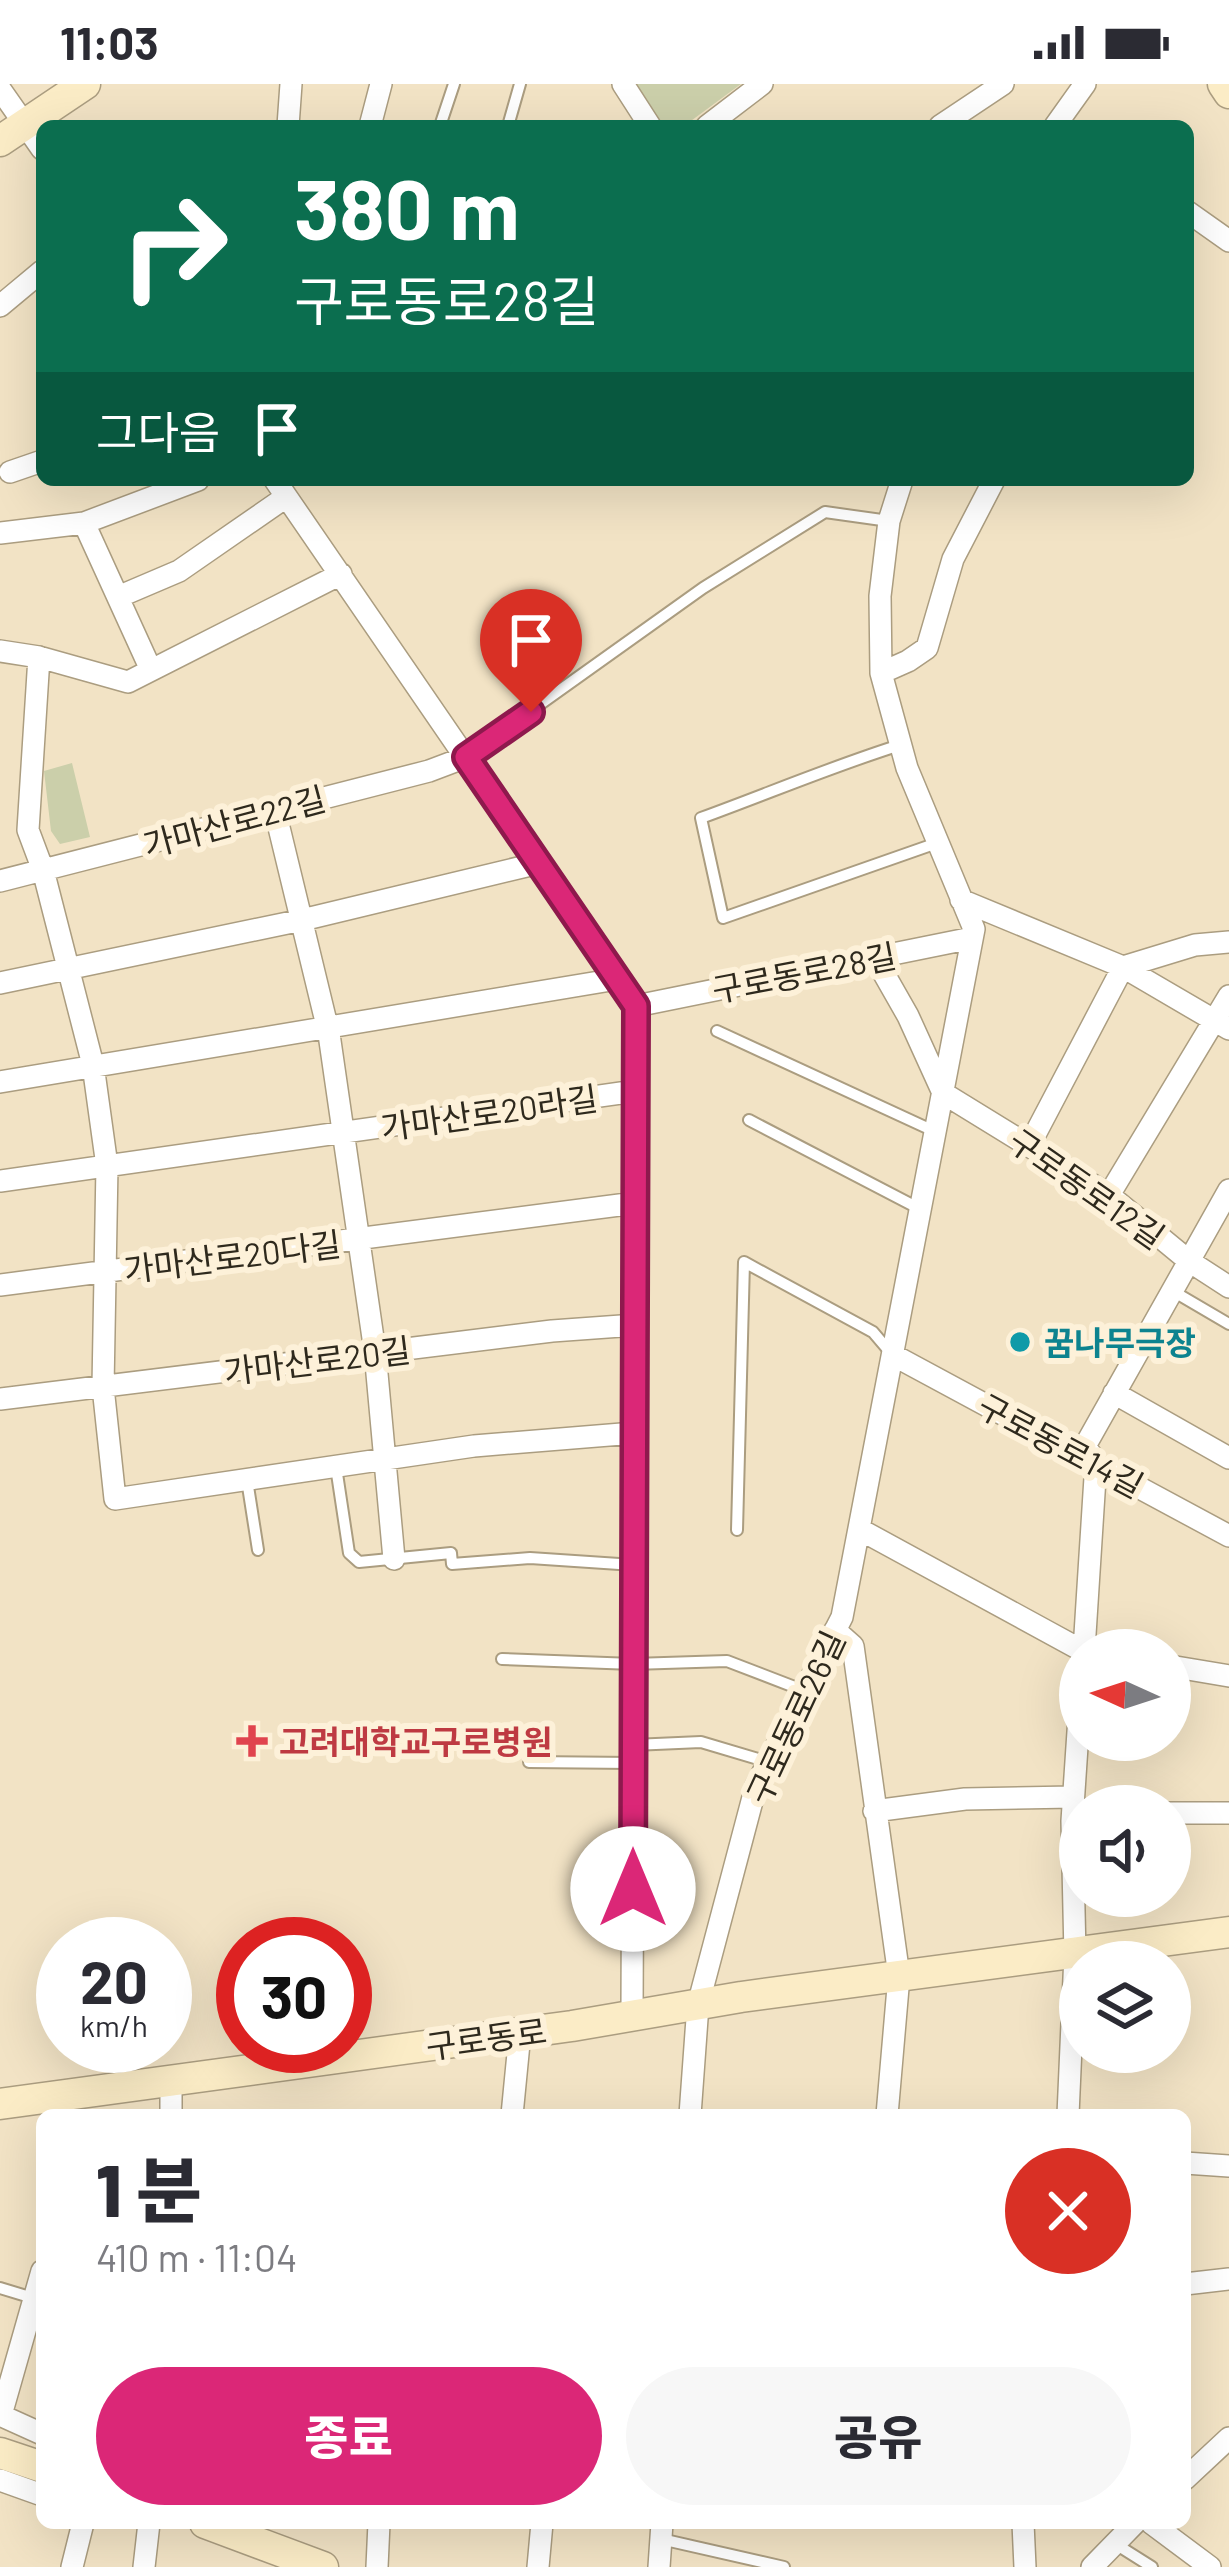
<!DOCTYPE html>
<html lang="ko">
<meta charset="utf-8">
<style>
:root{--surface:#fff;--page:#f7f7f7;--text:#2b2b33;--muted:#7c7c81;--accent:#db2777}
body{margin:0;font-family:Barlow,"Noto Sans KR",sans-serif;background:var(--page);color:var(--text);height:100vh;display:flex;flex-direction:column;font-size:45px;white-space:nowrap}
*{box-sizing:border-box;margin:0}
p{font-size:39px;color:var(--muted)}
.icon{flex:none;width:66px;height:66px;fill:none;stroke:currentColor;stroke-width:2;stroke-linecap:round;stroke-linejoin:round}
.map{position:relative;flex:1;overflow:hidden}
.drawer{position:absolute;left:36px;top:2025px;width:1155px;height:420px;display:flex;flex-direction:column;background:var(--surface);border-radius:18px;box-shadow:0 12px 48px #0002}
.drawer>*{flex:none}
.hud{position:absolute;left:36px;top:36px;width:1158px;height:366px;border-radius:18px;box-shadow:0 12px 48px #0002;background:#0b6e4f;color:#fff;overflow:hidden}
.needle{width:78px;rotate:273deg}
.controls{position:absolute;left:1059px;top:1545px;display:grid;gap:24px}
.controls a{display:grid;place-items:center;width:132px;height:132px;border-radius:50%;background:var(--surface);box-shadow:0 12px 48px #0002;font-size:60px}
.speed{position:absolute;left:36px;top:1833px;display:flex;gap:24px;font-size:60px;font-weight:700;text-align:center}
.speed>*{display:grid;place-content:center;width:156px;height:156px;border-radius:50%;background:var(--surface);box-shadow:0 12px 48px #0002;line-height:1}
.speed small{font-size:30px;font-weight:400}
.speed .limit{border:18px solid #d22;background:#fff;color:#111}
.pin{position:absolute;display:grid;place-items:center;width:102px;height:102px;color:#fff;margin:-123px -51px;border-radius:50% 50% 50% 0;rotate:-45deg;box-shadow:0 0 12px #0007}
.pin .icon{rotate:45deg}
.me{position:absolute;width:132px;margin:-66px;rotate:0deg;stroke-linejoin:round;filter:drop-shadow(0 0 9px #0008)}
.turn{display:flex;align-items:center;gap:42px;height:252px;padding:0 60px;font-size:54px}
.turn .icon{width:156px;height:156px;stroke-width:2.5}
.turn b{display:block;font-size:84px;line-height:102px}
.then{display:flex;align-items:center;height:114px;padding:0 60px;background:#0003;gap:24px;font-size:45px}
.round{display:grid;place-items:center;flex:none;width:126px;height:126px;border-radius:63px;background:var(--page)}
.overview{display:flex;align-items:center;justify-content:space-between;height:204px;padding:0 60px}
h1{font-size:72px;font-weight:800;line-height:90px}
.cta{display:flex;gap:24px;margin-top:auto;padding:24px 60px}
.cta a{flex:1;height:138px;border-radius:72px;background:var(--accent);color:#fff;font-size:48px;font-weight:800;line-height:138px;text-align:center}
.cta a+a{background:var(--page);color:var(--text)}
.status{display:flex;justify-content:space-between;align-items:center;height:84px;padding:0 60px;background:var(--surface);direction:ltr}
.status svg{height:33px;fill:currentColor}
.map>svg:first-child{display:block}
.park{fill:#cbcfaa}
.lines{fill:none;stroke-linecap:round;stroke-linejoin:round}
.lane-casing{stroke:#ab9d80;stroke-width:14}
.street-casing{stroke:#ab9d80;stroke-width:24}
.secondary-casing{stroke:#ab9d80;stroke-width:33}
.lane{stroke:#fff;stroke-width:10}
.street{stroke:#fff;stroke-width:21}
.secondary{stroke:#fbecc6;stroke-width:30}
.route-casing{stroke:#8e194d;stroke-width:30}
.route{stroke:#db2777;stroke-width:21}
.culture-dot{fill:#0f9aa8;stroke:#fdf1d9;stroke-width:4.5}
.health-dot{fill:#e0444e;stroke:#fdf1d9;stroke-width:4.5}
.labels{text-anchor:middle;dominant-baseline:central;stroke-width:12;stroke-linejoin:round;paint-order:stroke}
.street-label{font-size:33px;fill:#2e291d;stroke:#fdf1d9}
.culture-label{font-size:33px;font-weight:bold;fill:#0d838f;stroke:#fdf1d9;text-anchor:start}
.health-label{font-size:33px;font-weight:bold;fill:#be3a42;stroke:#fdf1d9;text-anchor:start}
</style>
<div class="status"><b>11:03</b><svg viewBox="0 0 49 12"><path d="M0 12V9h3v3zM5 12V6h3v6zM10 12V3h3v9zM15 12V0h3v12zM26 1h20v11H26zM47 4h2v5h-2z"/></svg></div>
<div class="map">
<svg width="1229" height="2483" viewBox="0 0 1229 2483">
<rect width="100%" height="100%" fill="#f2e3c5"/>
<!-- park -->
<path class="park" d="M635 0H741L684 42H662Z
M72 679 90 753 60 760 51 747 44 687Z"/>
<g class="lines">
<!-- lane casing -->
<g class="lane-casing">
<path id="lane" d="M440 42 454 0
M508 42 520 0
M900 661C833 682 767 710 701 734L723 834 937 759
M466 673 703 504 825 428 889 437
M717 947 936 1048
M749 1036 920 1125
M1171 1206 1229 1240
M336 1383 349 1469 359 1478 451 1469 452 1480 530 1474 634 1481
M247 1396 258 1466
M737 1446 744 1178 873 1248 890 1268
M502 1575 633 1580 727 1577 805 1607
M633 1661 701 1658 768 1678
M529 1678 633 1679
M0 2204 33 2214
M661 2455 784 2483
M1114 2459 1152 2483"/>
</g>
<!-- street casing -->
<g class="street-casing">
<path id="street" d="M623 0 650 42
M0 5 42 65
M288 42 291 0
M370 42 381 0
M707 42 762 0
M940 42 1003 0
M1055 42 1085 0
M1188 128 1229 157
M0 222 42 187
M10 388 42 377
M275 396 636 922 632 1932
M84 439 151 586
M0 449 84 439 198 396
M118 513 179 487 286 413
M0 567 39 573 128 598 341 490
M39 573 28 746 43 786 93 981 107 1082 103 1303 115 1415 474 1362 634 1349
M881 589 908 577 927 564 953 475 994 396
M275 727 329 950 375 1268 394 1475
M0 797 429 687 466 673
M961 816 1123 883 1229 945
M875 874 908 932 943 1009 1109 1111 1189 1177 1229 1203
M0 899 302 836 539 779
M636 922 972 854
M0 998 617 895
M1030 1060 1123 883 1195 861 1229 858
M0 1097 635 1007
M1109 1111 1229 912
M0 1201 635 1119
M893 1271 1229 1452
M1114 1309 1229 1374
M0 1315 552 1247 635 1241
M859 1445 1081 1566
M835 1546 853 1562 899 1892 887 2031
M1084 1566 1096 1378 1085 1362 1229 1106
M1170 1582 1229 1592
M874 1727 965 1715 1073 1713
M1170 1729H1229
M171 1996V2031
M512 2031 520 1949
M690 2031 698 1921 756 1702 842 1533 974 845 907 684 881 589 880 512 889 437 902 396
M1068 2031 1075 1871 1072 1737 1080 1618
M1185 2079 1229 2082
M1185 2200 1229 2195
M0 2331 42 2350
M1 2331 42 2187
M1185 2395 1229 2354
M0 2396 42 2411
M1023 2439 1025 2483
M1151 2439 1210 2483
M72 2483 83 2439
M144 2483 149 2439
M377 2483 379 2439
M538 2483 542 2439
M659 2483 662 2439
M1092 2483 1135 2439"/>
</g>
<!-- secondary casing -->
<g class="secondary-casing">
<path id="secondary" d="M1223 0 1229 9
M0 57 85 0
M0 2020 572 1942 741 1913 1229 1848
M0 2369 42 2383
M205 2439 323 2483"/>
</g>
<!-- lane -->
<use href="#lane" class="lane"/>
<!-- street -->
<use href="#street" class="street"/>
<!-- secondary -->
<use href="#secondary" class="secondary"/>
</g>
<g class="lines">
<!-- route casing -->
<g class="route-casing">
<path id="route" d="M531 628 466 673 636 922 633 1805"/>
</g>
<!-- route -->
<use href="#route" class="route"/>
</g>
<!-- markers -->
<circle class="culture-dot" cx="1020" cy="1258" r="12"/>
<path class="health-dot" d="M246 1639h12v12h12v12h-12v12h-12v-12h-12v-12h12z"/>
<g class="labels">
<!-- street labels -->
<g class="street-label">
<text transform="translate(234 737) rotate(-15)">가마산로22길</text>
<text transform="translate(804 888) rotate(-11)">구로동로28길</text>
<text transform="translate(489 1028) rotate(-8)">가마산로20라길</text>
<text transform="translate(1087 1104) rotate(35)">구로동로12길</text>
<text transform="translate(232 1172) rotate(-7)">가마산로20다길</text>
<text transform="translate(317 1276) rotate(-7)">가마산로20길</text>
<text transform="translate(1061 1361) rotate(28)">구로동로14길</text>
<text transform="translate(795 1633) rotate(-65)">구로동로26길</text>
<text transform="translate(486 1954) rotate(-8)">구로동로</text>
</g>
<!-- culture labels -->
<g class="culture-label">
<text x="1044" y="1258">꿈나무극장</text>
</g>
<!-- health labels -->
<g class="health-label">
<text x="279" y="1657">고려대학교구로병원</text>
</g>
</g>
</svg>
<div class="controls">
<a><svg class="needle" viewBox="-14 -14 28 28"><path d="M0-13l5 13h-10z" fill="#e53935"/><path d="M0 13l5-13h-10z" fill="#7c7c81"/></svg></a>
<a><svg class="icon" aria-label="sound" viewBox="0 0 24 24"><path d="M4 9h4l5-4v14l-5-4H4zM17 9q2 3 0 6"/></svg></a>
<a><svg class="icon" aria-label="layers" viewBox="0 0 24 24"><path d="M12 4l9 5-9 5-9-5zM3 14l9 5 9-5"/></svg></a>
</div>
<div class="speed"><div>20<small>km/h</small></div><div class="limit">30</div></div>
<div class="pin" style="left:531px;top:628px;background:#d93025"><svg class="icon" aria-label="arrive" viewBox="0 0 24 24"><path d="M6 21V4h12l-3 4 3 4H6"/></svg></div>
<svg class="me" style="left:633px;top:1805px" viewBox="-20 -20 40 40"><circle r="19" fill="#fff"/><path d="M0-13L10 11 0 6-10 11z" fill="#db2777"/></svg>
<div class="hud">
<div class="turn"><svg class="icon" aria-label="right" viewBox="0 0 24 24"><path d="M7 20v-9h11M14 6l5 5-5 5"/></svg><div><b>380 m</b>구로동로28길</div></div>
<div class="then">그다음<svg class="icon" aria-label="arrive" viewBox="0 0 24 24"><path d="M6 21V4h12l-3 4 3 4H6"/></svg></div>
</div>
<section class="drawer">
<div class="overview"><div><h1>1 분</h1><p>410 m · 11:04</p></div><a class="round" style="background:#d93025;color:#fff"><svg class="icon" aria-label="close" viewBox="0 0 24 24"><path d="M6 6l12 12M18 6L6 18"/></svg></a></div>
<div class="cta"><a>종료</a><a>공유</a></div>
</section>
</div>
